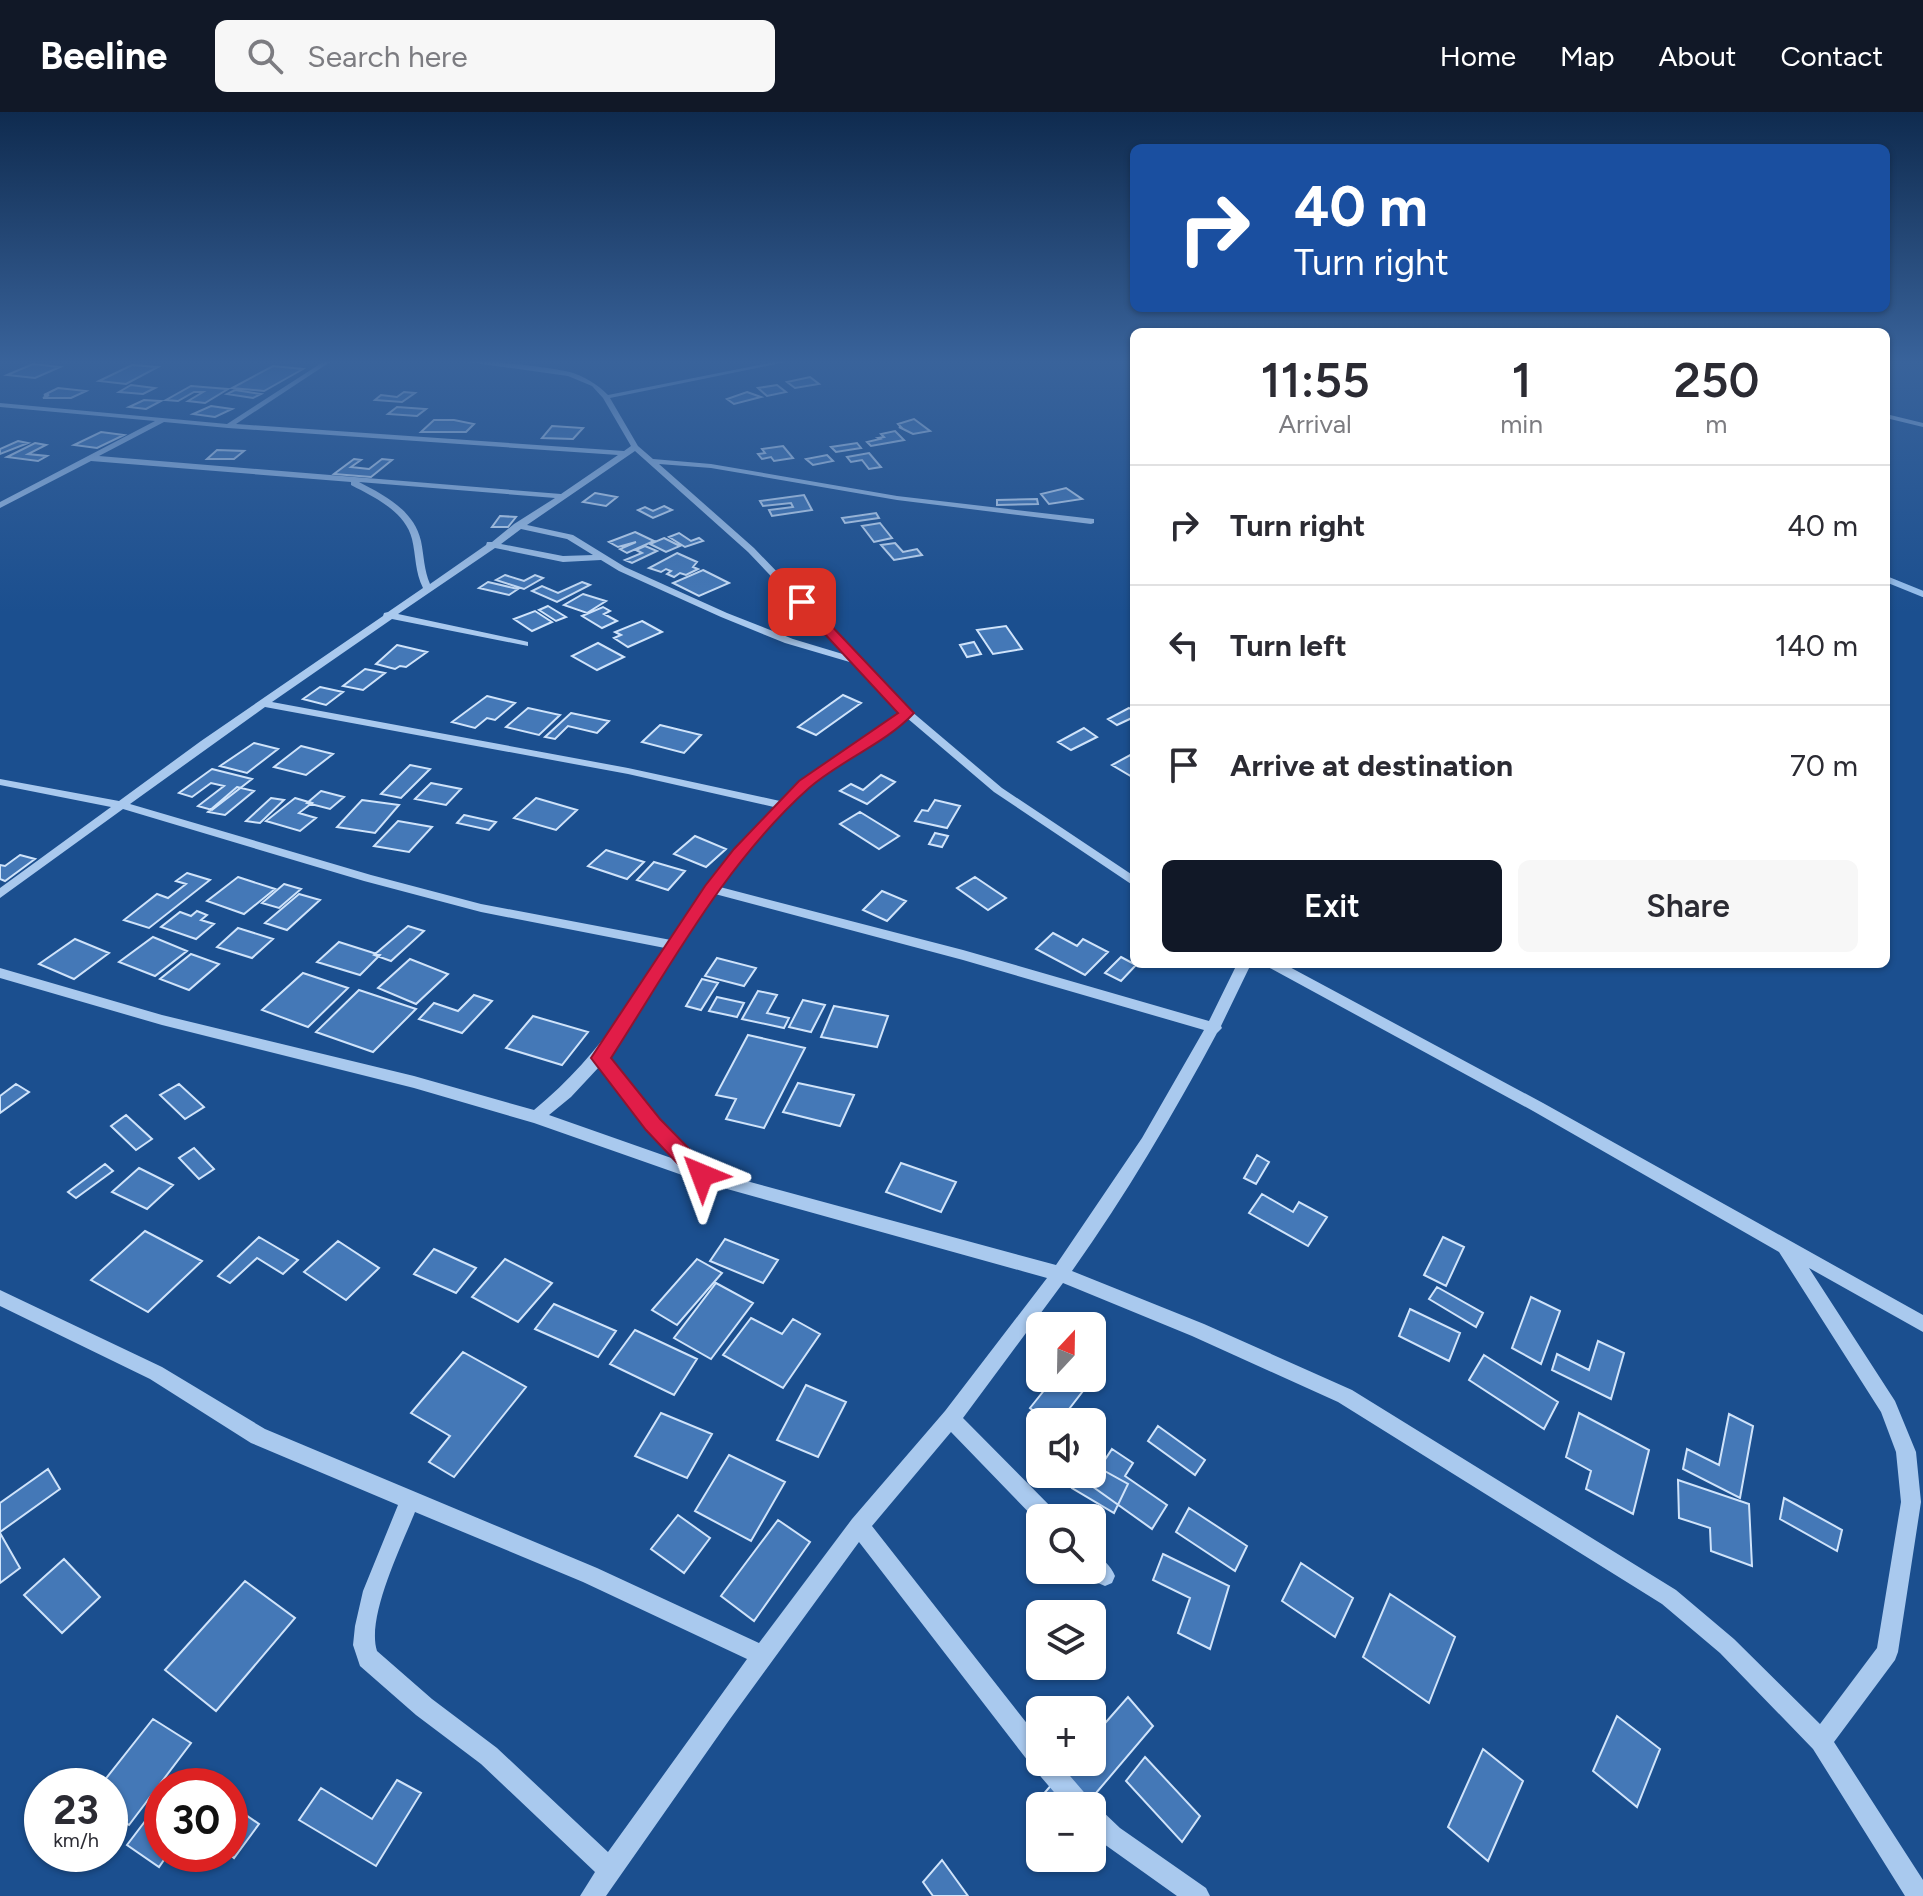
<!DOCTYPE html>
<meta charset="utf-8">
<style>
:root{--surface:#fff;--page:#f7f7f7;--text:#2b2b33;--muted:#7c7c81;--line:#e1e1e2;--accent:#111827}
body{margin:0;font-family:Figtree,sans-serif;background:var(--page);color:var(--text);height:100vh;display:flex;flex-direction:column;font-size:30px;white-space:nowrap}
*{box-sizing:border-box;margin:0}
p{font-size:26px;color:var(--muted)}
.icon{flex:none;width:44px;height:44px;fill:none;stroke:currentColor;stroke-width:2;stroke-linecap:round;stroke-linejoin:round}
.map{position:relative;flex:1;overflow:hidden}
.drawer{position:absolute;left:1130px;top:216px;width:760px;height:640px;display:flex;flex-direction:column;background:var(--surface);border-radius:12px;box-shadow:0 2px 6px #0004}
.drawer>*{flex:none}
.guide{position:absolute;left:1130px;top:32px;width:760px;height:168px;border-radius:12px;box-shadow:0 2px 6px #0004;background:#1a4fa0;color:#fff;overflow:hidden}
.needle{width:52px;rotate:22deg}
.buttons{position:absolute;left:1026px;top:1200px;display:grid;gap:16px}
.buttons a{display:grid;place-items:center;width:80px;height:80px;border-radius:12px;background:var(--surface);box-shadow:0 2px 6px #0004;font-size:40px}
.speed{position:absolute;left:24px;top:1656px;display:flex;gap:16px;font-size:40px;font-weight:700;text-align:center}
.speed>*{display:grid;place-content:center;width:104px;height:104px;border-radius:50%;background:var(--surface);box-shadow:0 2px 6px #0004;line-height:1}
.speed small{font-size:20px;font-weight:400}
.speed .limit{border:12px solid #d22;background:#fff;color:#111}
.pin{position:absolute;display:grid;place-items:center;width:68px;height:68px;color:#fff;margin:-34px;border-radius:16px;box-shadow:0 4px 12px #0006}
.me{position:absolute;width:88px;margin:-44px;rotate:316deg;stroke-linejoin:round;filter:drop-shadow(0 0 6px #0008)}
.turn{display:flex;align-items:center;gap:28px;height:168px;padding:0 32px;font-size:36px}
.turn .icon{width:104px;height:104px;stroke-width:2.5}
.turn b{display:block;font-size:56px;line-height:68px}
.eta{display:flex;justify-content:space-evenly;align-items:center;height:136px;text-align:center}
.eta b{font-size:48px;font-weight:600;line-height:56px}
.button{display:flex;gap:16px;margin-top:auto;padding:16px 32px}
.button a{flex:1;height:92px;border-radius:12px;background:var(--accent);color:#fff;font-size:32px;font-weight:600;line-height:92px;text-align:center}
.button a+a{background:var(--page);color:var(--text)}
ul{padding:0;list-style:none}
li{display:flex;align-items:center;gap:24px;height:120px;padding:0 32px;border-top:2px solid var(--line)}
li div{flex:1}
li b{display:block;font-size:30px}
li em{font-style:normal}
header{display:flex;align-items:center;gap:48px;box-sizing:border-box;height:112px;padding:0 40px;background:var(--accent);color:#fff}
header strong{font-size:38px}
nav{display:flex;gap:44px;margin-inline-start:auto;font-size:28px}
.search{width:560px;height:72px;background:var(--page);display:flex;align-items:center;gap:20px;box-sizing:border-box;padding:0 28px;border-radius:12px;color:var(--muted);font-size:30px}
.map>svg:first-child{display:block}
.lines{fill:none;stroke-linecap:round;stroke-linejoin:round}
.stream{stroke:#9cc4f0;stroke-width:6}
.building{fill:#4478b7;stroke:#cfe3fa;stroke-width:2}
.minor{fill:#a9c9ee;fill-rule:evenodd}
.route{fill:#e11d48;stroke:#92132f;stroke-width:2}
</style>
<header>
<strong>Beeline</strong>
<div class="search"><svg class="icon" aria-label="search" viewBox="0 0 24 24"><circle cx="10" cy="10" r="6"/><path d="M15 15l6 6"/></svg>Search here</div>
<nav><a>Home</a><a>Map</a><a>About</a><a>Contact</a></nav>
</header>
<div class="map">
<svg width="1923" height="1784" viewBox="0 0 1923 1784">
<rect width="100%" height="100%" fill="#1b4f8f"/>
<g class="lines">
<!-- stream -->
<path class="stream" d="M1886 467 1923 482"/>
</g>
<!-- building -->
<path class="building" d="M33 252 60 255 35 266 7 263Z
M132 253 158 255 126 272 99 269Z
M273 254 303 257 264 279 232 276Z
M810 265 819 272 795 276 787 270Z
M131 273 155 276 143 282 119 280Z
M777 273 786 280 767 284 758 276Z
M191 274 228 277 205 291 188 289 203 280H194L178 289 166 288Z
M58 276 86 279 71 286H43L49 283H44Z
M235 278 261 282 253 286 227 282Z
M404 280 415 281 402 290 375 288 381 283 397 285Z
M747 280 761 285 734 292 727 287Z
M144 288 161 289 146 297 129 295Z
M211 294 232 297 215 305 193 302Z
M397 295 426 297 417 304 388 302Z
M914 307 930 319 913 322 899 315H901L898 312Z
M434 308H454L474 312 466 320H421Z
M552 314 583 316 573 327 542 326Z
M895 319 904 328 871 334 867 330 880 327 878 326 884 325 881 322Z
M101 320 124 323 97 336 74 333Z
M18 329 28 331 0 342V337Z
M35 331 46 333 28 342 47 344 38 349 7 345Z
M857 331 861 336 836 340 831 335Z
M783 334 793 346 774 349 771 345 762 347 758 342 765 341 762 337Z
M217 338 244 339 234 347H207Z
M869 341 881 355 869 357 862 348 851 350 847 345Z
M827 343 833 349 813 353 806 347Z
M354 347 361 348 351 355 369 357 382 347 392 348 371 365 334 362Z
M1066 376 1082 387 1049 392 1041 382Z
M595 381 617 385 606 394 583 390Z
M804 383 812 398 772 404 769 398 793 395 791 391 763 394 760 389Z
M1037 387 1038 392 997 393V388Z
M664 394 672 398 653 406 638 398 645 395 653 399Z
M876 401 879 406 845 411 842 406Z
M500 404 516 405 508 415H492Z
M880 411 892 426 874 430 862 414Z
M635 420 654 429 627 441 620 437 636 430 618 435 609 430Z
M679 421 691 429 699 426 703 429 685 435 669 425Z
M664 426 680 434 666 440 650 432Z
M895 431 903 440 917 437 922 443 894 448 881 433Z
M645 434 657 439 632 451 625 448 642 441 636 438Z
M677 441 697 450 693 455 698 457 686 463 680 461 674 465 667 462 671 459 666 457 661 460 649 456Z
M703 458 729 471 699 484 673 471Z
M505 463 524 469 535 463 543 466 524 477 496 468Z
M488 470 518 477 509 483 479 476Z
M582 470 590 473 557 490 532 479 542 474 558 481Z
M583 482 606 489 587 501 564 493Z
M548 494 566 505 556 509 539 498Z
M603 495 610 499 604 502 617 509 602 516 582 504Z
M535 499 552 510 532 519 514 507Z
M642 509 662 520 628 535 614 526 621 523 615 520Z
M1006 514 1022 537 993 542 977 518Z
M974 530 981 542 967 545 960 533Z
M598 531 624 545 597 558 572 544Z
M397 533 427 540 406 555 400 554 395 557 376 552Z
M365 557 385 561 363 578 343 574Z
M320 575 343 580 326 593 303 587Z
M843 583 861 591 816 623 798 615Z
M487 584 515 591 495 608 487 606 475 616 452 610Z
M528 596 560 603 539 623 506 615Z
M1129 596 1134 599V605L1117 613 1108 607Z
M571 601 609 609 597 621 568 614 555 627 545 625Z
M660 613 701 623 684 641 642 630Z
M1084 616 1097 625 1071 638 1058 630Z
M254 631 278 637 247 661 220 654Z
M301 634 333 642 306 663 274 655Z
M1134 641V666L1112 653Z
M410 653 430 657 401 686 381 682Z
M212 657 252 667 212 698 198 694 224 674 211 671 192 685 179 681Z
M881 663 895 670 867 692 840 679 851 672 863 678Z
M431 671 461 677 446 693 415 687Z
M237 675 254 679 225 703 208 700Z
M321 679 344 685 330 697 307 691Z
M271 686 284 688 260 711 246 709Z
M295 686 312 691 299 701 316 706 300 719 266 709Z
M536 686 577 698 556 718 514 706Z
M362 688 399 693 375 721 337 715Z
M935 688 960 694 947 716 915 709 922 698 928 699Z
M860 700 899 724 879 737 840 712Z
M464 703 496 710 489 718 457 711Z
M398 709 432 715 409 740 374 734Z
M935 721 948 724 942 735 929 732Z
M695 724 726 737 706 755 674 742Z
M606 738 644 750 627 767 588 754Z
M20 743 35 747 5 769 0 767V753L5 754Z
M654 750 685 759 668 778 637 768Z
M187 761 210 768 149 816 124 808 157 782 168 786 186 772 176 769Z
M238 765 275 777 244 802 207 789Z
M975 765 1006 786 988 798 957 776Z
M284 772 301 777 279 796 262 791Z
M882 779 906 789 887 809 863 798Z
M299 782 320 788 287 818 265 811Z
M197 799 207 803 201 808 214 812 196 827 161 815 180 800 191 804Z
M408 814 424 819 391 849 374 843Z
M238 816 273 827 252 846 217 835Z
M1053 821 1077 834 1083 827 1108 840 1085 863 1036 837Z
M153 825 187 839 155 864 119 850Z
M75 827 109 841 74 867 39 852Z
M339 830 380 843 360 863 317 850Z
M191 842 219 852 189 878 160 867Z
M1121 845 1136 853 1121 869 1105 861Z
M717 846 756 856 744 874 705 864Z
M410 847 448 862 416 892 378 876Z
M303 861 348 876 308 915 262 898Z
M702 867 718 871 701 898 686 894Z
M359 878 416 897 373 940 316 920Z
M758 879 777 883 767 901 789 906 784 916 742 907Z
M474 883 492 889 462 921 419 907 434 891 458 899Z
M717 885 744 891 737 905 709 899Z
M803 888 825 893 811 920 789 915Z
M834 894 888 904 877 935 821 925Z
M533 904 588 920 562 953 506 936Z
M748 923 805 936 764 1016 726 1007 736 987 716 983Z
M798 971 854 983 840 1014 783 1000Z
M16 972 29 980 0 1001V984Z
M179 972 204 995 185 1007 160 983Z
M126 1003 152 1027 136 1038 111 1014Z
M194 1036 214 1057 199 1067 179 1046Z
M1257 1043 1269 1050 1256 1072 1244 1066Z
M901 1051 956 1070 941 1100 886 1080Z
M105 1052 113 1059 76 1086 68 1080Z
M139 1056 173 1073 147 1097 112 1080Z
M1262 1082 1293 1100 1299 1090 1327 1105 1308 1134 1249 1101Z
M145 1119 202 1149 148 1200 91 1168Z
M259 1125 298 1148 283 1162 257 1146 230 1171 218 1164Z
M1443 1125 1464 1135 1446 1174 1424 1163Z
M725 1127 778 1148 763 1171 710 1149Z
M338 1129 379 1156 346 1188 304 1160Z
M434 1137 476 1156 456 1181 414 1162Z
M505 1147 552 1171 518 1210 472 1185Z
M697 1147 722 1161 677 1213 652 1198Z
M716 1171 753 1191 711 1247 674 1226Z
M1437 1175 1483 1201 1476 1215 1429 1187Z
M1531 1185 1560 1199 1541 1252 1512 1236Z
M554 1192 616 1219 598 1245 535 1217Z
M1410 1197 1460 1221 1449 1249 1399 1224Z
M751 1206 782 1222 793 1207 820 1222 783 1276 723 1243Z
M635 1218 697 1247 674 1283 610 1252Z
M1598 1229 1624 1241 1611 1287 1552 1258 1557 1242 1589 1258Z
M463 1240 526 1275 454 1365 429 1350 450 1324 411 1301Z
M1484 1243 1558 1290 1544 1317 1469 1268Z
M1054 1266H1093L1059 1310H1047L1030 1296Z
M806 1273 846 1290 818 1345 777 1328Z
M661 1301 712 1322 687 1366 635 1344Z
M1579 1301 1649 1338 1633 1402 1586 1377 1591 1359 1566 1345Z
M1729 1302 1753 1314 1740 1386 1683 1357 1687 1337 1719 1353Z
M1158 1314 1205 1348 1195 1363 1148 1329Z
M1112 1337 1133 1351 1125 1364 1167 1393 1152 1417 1089 1372Z
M729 1343 785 1370 751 1429 695 1399Z
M1092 1352 1128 1372 1114 1401 1072 1376 1079 1362H1092Z
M48 1357 60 1377 0 1420V1391Z
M1678 1368 1749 1392 1752 1454 1711 1439 1710 1416 1679 1406Z
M1784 1386 1842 1418 1837 1439 1780 1407Z
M1189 1396 1247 1434 1235 1459 1176 1420Z
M678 1403 710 1426 684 1461 651 1437Z
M778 1408 810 1430 754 1509 721 1484Z
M0 1421 20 1456 0 1471Z
M1163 1442 1229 1474 1210 1537 1178 1521 1190 1486 1153 1468Z
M64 1447 100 1485 62 1521 24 1483Z
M1301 1451 1353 1486 1335 1525 1282 1489Z
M245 1469 295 1506 216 1599 165 1558Z
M1390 1482 1455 1525 1429 1591 1363 1545Z
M1128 1585 1153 1614 1085 1694H1048L1041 1685 1071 1650H1092V1626Z
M1617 1604 1660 1637 1637 1695 1593 1659Z
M153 1607 191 1631 129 1713 110 1700V1674H100Z
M1483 1637 1523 1669 1488 1749 1448 1715Z
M1145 1645 1200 1704 1182 1730 1126 1669Z
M183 1660 203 1674H172Z
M397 1668 421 1681 376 1754 299 1708 321 1676 372 1707Z
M162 1687V1742H168L159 1755 127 1733Z
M230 1692 259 1712 234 1746 229 1742Z
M942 1748 968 1784H933L923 1770Z"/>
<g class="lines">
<!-- minor -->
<path class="minor" d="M323 250H330L236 312 624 339 631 334 603 286 592 274 568 264 468 250C494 249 544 254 570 260 584 264 597 272 608 283L774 250H786L610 286 638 334 653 347 711 352 897 384 1094 407V411L1091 412 897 388 711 356 659 352 754 436 911 599 1002 676 1134 764V774L994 680 907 606C869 631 830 656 796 686 767 712 743 744 720 775L963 838 1209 909 1237 852H1251L1221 914 1222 916 1217 921C1173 1003 1126 1083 1072 1159L1204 1212 1352 1278 1676 1478 1734 1527 1820 1612 1877 1536 1901 1390 1896 1340 1881 1300 1779 1140 1533 999 1268 855 1266 852H1284L1543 991 1923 1203V1220L1809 1156 1895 1289 1916 1340 1921 1390 1898 1540 1895 1548 1834 1630 1923 1768V1784H1905L1813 1637 1720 1541 1662 1492 1338 1290 1192 1224 1063 1171 963 1306 1055 1399 1058 1406H1040V1412L951 1320 872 1414 1040 1628V1650H1058L1089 1686 1092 1694 1100 1697 1120 1716 1206 1776 1210 1784H1177L1104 1732 1092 1721V1694H1066L1035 1658 859 1430 730 1607 606 1784H580L595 1760 481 1652 416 1603 360 1554 353 1533 355 1514 363 1479 398 1393 251 1331 150 1267 0 1194V1178L162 1255 265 1317 597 1456 759 1531 852 1407 945 1299 1047 1166 702 1070 534 1011 414 976 162 913 0 866V856L162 903 414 964 534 998C591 951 627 898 665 836L481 800 364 769 123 697 0 786V776L111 695 0 673V667L119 689 201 629 383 504 384 501 388 500 423 476C415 460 416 444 412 427 405 399 374 385 351 373V370L91 349 0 396V390L155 309 0 295V291L227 312ZM164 310 228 316 618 343 561 382 99 344ZM635 339 748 440 846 543 793 527 727 501 625 455 573 423 527 413ZM359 370 555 386 514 412 492 430H487L486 433 430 472C424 458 424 444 421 429 414 398 384 383 359 370ZM521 417 567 427 593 443 563 444 501 432ZM495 436 563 450 601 448 619 459 721 505 785 531 853 551 901 600 827 650 780 689 628 656 272 590 392 507 528 534V530L524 529 398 502ZM265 595 628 662 774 695 707 774 671 828 481 792 371 763 130 692ZM715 782 963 848 1204 918 1142 1026 1056 1153 706 1058 658 1009 608 944 639 901ZM599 955 648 1017 677 1048 549 1003 571 985ZM415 1400 583 1470 747 1547 608 1740 497 1636 432 1587 377 1539C366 1505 402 1433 415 1400Z
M1886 302 1923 311V315L1886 306Z
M1092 1441C1102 1445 1111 1454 1115 1464L1112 1471 1105 1474 1098 1471 1085 1458H1092Z"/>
</g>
<!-- sky -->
<linearGradient id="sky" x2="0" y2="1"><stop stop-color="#0f2b4f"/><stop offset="0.5" stop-color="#39639b"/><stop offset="1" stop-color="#39639b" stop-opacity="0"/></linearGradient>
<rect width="1923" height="500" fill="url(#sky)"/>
<!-- route -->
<path class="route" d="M798 488H807L914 601C885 632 841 648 809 676 726 750 671 853 611 946L660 1007 709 1057 712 1063 709 1069 702 1072 694 1069 646 1018 591 946 705 774 734 737 799 669 898 601 798 493Z"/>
</svg>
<div class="buttons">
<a><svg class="needle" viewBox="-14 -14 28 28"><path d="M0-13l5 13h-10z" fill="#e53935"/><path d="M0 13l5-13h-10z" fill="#7c7c81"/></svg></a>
<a><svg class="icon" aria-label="sound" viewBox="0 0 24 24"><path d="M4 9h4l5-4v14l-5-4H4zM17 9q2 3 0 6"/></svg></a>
<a><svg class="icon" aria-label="search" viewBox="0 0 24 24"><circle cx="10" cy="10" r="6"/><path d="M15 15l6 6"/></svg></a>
<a><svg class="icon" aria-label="layers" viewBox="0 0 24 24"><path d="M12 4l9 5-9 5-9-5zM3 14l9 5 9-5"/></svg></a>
<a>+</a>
<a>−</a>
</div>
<div class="speed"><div>23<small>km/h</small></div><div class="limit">30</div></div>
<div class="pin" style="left:802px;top:490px;background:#d93025"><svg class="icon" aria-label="arrive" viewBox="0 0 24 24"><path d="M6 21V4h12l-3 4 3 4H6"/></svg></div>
<svg class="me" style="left:702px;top:1063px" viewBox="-20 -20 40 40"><path d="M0-17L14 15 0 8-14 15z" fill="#e11d48" stroke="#fff" stroke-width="4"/></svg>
<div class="guide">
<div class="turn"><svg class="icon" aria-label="right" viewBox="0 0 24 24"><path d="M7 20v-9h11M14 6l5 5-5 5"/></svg><div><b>40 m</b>Turn right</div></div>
</div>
<section class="drawer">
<div class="eta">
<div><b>11:55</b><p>Arrival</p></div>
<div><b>1</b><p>min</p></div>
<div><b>250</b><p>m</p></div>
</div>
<ul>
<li><svg class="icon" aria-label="right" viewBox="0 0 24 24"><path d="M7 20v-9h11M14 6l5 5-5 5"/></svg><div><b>Turn right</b></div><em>40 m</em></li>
<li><svg class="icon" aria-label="left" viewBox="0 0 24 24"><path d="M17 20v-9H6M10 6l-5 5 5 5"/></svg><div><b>Turn left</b></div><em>140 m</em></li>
<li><svg class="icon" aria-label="arrive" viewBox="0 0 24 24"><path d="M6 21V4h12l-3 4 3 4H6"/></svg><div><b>Arrive at destination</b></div><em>70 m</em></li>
</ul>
<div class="button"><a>Exit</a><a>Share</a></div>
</section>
</div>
